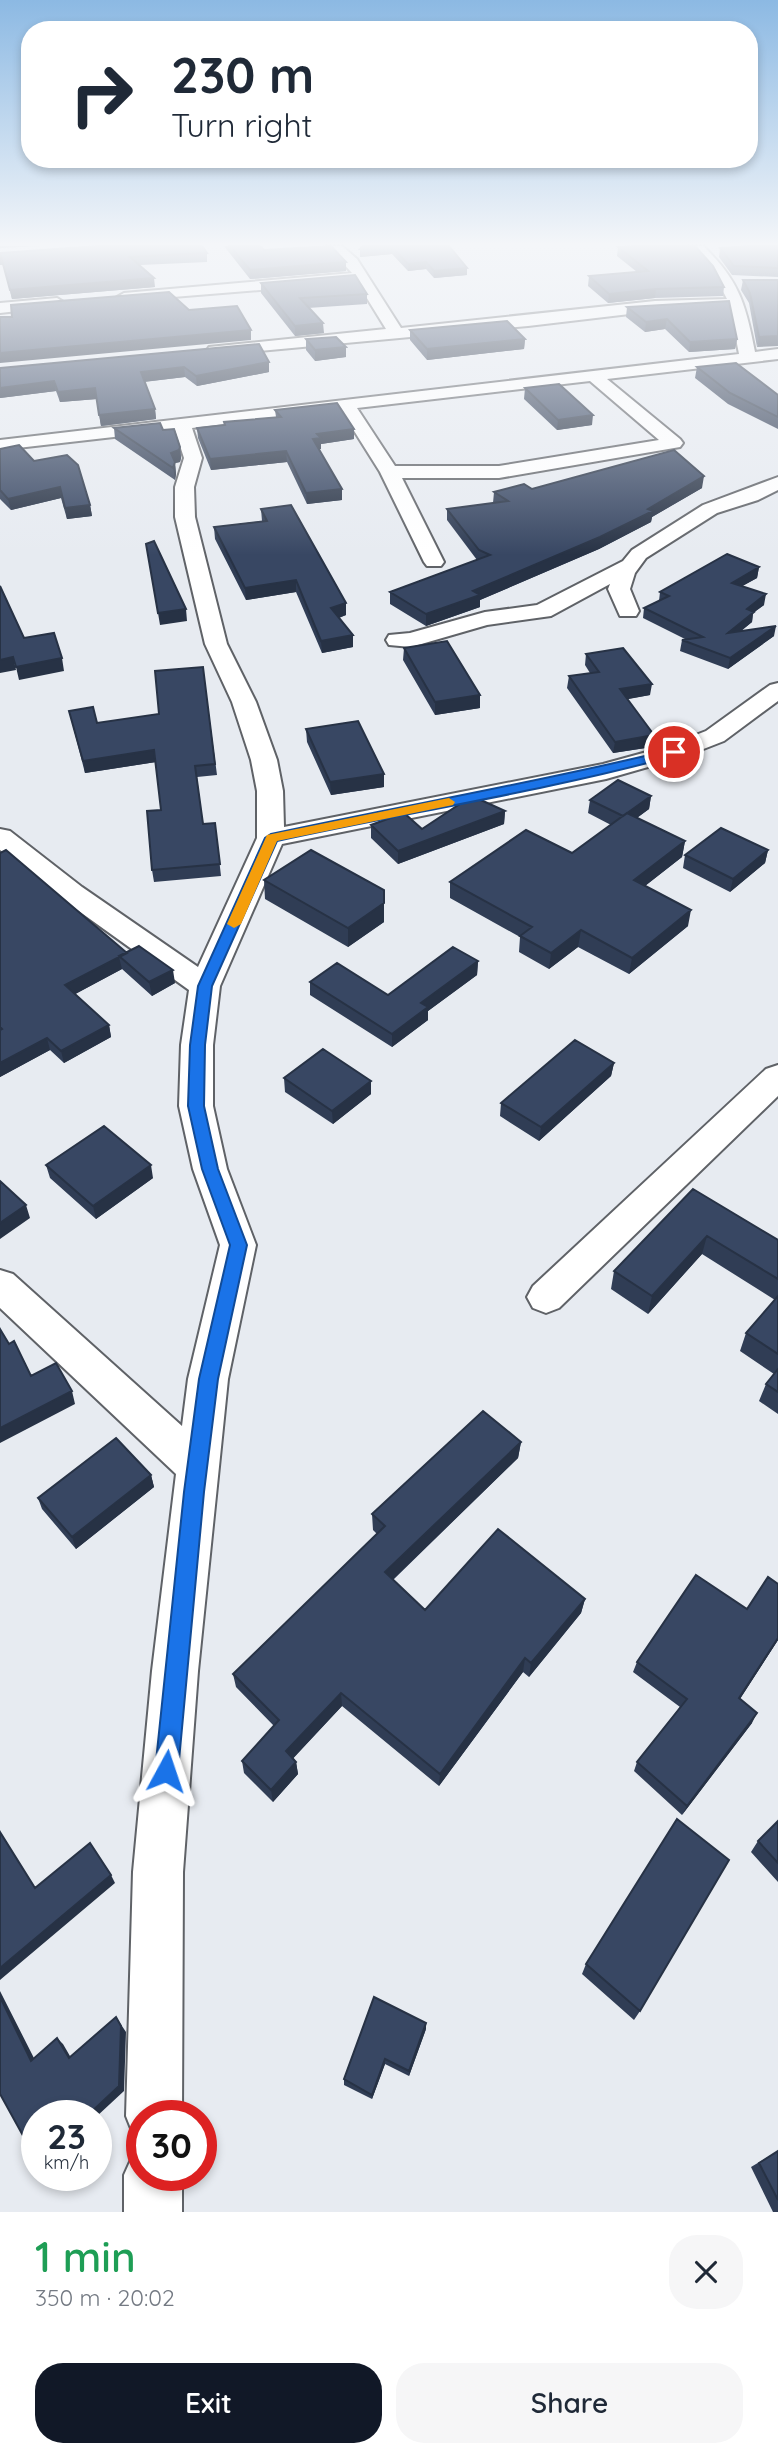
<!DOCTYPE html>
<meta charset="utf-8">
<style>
:root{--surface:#fff;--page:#f6f6f7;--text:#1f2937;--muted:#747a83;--accent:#111827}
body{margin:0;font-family:Quicksand,sans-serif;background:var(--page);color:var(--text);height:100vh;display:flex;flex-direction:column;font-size:26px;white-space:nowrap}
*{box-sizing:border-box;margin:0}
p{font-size:23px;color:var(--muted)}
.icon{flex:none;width:38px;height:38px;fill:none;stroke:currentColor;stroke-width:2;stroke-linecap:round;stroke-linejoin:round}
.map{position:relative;height:2212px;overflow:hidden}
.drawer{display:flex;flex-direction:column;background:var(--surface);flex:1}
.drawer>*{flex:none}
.banner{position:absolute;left:21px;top:21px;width:737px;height:147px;border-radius:28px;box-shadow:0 4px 10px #0003;background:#fff;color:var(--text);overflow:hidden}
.speed{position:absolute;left:21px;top:2100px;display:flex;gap:14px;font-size:35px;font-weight:700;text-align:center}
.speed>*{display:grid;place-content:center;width:91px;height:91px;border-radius:50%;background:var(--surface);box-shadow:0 4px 10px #0003;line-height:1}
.speed small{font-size:18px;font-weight:400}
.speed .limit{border:10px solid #d22;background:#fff;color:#111}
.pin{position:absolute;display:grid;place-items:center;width:60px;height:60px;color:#fff;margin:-30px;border:4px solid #fff;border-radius:50%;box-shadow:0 2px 7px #0007}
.me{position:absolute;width:77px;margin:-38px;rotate:5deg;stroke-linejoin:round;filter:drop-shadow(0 0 5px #0008)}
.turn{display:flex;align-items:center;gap:24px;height:147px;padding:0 35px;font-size:32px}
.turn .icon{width:91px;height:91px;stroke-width:2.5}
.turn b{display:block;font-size:49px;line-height:60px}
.round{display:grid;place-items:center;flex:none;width:74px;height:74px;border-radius:28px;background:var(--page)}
.headline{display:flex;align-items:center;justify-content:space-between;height:119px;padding:0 35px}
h1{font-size:42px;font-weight:600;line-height:52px;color:#1e9e55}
.button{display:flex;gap:14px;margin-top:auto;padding:14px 35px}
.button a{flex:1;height:80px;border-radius:28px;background:var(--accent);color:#fff;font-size:28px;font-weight:600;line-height:80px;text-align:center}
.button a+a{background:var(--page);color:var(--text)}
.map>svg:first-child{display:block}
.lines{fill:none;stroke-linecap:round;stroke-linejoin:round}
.street-casing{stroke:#5f6267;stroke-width:4}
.street{fill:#fff;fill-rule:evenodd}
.wall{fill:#303d55}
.shaded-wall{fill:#273245}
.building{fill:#384763;stroke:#273245;stroke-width:2}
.route{fill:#1a73e8;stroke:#114b97;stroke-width:2}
.slow{fill:#f59e0b}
</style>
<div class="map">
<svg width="778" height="2212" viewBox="0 0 778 2212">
<rect width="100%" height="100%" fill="#e7ebf1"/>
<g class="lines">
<!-- street casing -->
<g class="street-casing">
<path id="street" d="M327 246H342L357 259 401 328 655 301 727 299 714 274 689 246H703C739 280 746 305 755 352L778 349V359L607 379 680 439 683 443 680 447 499 478H402L444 562 441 566H427L424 562 380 472 341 410 192 428 202 458 194 487 195 517 227 644 256 702 277 760 283 791 284 827 603 764 665 747 706 731 770 685 778 683V701L724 741 683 757 606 779 282 844 220 986 213 1045V1106L227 1169 256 1245 228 1379 198 1671 183 1872 182 2116H142V2139L134 2136 126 2116 133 1872 152 1671 176 1474 0 1308V1270L13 1274 182 1426 188 1379 220 1245 193 1169 179 1106 181 1045 189 990 62 899 0 850V829L10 831 82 887 198 967 257 838V791L251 760 232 702 205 644 175 517V487L184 458 175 430 0 450V440L739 354 730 308 655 311 528 326 215 355 207 350 209 347 386 329 357 282 124 301 117 297 124 293 352 273ZM590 381 659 440 499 466H395L357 408Z
M57 298 65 303 62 306 0 313V303Z
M778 477V490L758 500 717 513 646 558 635 573 630 589 639 611 636 616H620L608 589 610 584 551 616 487 625 411 647 389 645 386 640 389 635 410 633 485 612 537 605 623 561 632 550 703 505Z
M778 1065V1096L559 1308 546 1313 533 1308 527 1297 533 1286 766 1069Z
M142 2151V2175H182V2212H124V2175L133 2155Z"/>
</g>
<!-- street -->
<use href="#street" class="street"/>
</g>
<!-- wall -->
<path class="wall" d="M224 246H260L264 250 346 262V271L250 279Z
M363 246H449L467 268V275L434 278 426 269 408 271 392 254 360 257Z
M778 246V277L732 275 719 257 720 248Z
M204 247 207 253V262L140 265 155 287 12 299 0 253Z
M618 247 724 287 723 296 655 298 608 303 588 286 589 276 637 272 617 256Z
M743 280H778L757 347 749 303 741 290Z
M261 283 367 294V304L308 308 324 333 295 336 261 293Z
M627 307 737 339 735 349 689 352 665 329 645 332 626 317Z
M410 330 525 339 524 349 427 360 410 340Z
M306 339 346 347V357L315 361 306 350Z
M259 344 269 372 197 386 185 377 144 382 155 409 156 419 101 426 97 399 60 402 56 391 0 398V368Z
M697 367 778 395V429L728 404 695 378Z
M525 388 592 425 557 430 524 399Z
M275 410 354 439 321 444V449H319L342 500 307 504 287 462 211 470 198 438 197 428 225 425 224 422 276 417Z
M114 428 163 430 180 447 181 458 180 462 175 463 176 474 175 480 115 439Z
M0 449 34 461 90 505 92 516 67 519 61 498 11 510 0 499Z
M702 488 652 517 651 522 599 549 480 600V607L426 626 390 604V592L477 560 447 520V509L493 503 494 492 532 489Z
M261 509 346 603V615L339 618 353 647 322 653 296 592 246 600 215 539 214 527 262 521Z
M759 567 757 578 742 586 764 605 753 613 752 622 741 631 774 636 728 669 680 651 682 640 685 639 643 618 644 608 659 601 660 592Z
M404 648 480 695V708L435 715 403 660Z
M586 654 650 695 627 699 652 747 613 753 567 688 569 676 590 673 585 665Z
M203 667 217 775 197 777 203 824 215 823 221 876 154 882 152 870 161 810 156 762 85 773 69 711 97 723 159 714Z
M306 729 384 774V787L331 795 307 742Z
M651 796 649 809 637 818 685 841 682 857 645 886 688 926 629 974 578 947 549 969 519 952 520 937 450 898V882L572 853 611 825 588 813 590 800Z
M505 811 504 824 398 864 371 838V825L422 829Z
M768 850 765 863 730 892 683 868 685 855Z
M0 853 127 953 175 983 152 996 122 969 75 994 109 1025 111 1037 64 1063 50 1050 0 1077Z
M264 880 384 890V922L348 947 265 899Z
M478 961 477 975 428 1011V1020L392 1047 310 995V982L388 995Z
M614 1063 611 1076 539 1141 500 1116 501 1103Z
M284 1078 371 1094 333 1124 285 1092Z
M46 1165 153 1178 96 1219 50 1178Z
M693 1189 778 1240V1414L759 1401 766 1384 774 1374 740 1351 746 1333 775 1300 702 1254 648 1314 611 1289 614 1271Z
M521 1442 518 1458 393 1580 425 1610 585 1599 581 1613 529 1677 523 1672 439 1786 342 1706 293 1758 296 1762 298 1774 273 1802 244 1773 242 1761 274 1726 236 1687 233 1674 377 1534 373 1530 372 1514Z
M151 1475 154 1487 76 1549 42 1509 38 1498Z
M778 1584V1640L740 1699 752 1723 682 1815 634 1771 637 1762 680 1707 633 1672 637 1662 747 1609Z
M778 1821V1882L751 1852 758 1841Z
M586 1964 640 2011 634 2020 582 1974Z
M426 2029 409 2076 385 2064 372 2099 344 2085V2079Z
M778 2151V2212H773L751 2167Z"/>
<!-- shaded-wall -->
<path class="shaded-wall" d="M0 246H41L0 248Z
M392 247V254L360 257V249Z
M0 256H1L3 265H0Z
M346 262V271L250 279V270Z
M426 262V269L408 271V264Z
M467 268V275L434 278V271Z
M154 278 155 287 12 299 10 290Z
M656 289 655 298 608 303 609 294Z
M667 319 665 329 645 332 646 322Z
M323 323 324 333 295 336V326Z
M251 330V340L0 363V353Z
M778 336V346L757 347 759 337Z
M525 339 524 349 427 360V349Z
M737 339 735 349 689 352 690 342Z
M346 347V357L315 361V350Z
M269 362V372L197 386 196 376Z
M184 367 185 377 142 382 141 372Z
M54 381 56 391 0 398V388Z
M95 388 97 399 60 402 58 392Z
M155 409 156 419 101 426 99 415Z
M593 415 592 425 557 430 558 420Z
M354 429V439L321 444V449L314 450 313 439 317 434Z
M180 447 181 458 180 462 175 463 176 474 175 480 171 453Z
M286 451 287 462 211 470 210 459Z
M704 476 702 488 652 517 651 522 599 549 480 600V607L426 626V614L648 509Z
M60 487 61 498 11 510 8 499Z
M342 489V500L307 504 306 493Z
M90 505 92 516 67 519 65 508Z
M759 567 757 578 730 593 732 583Z
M296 580V592L246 600 245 588Z
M766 594 764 605 753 613 752 622 726 643 728 633 747 609Z
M346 603V615L332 620 331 608Z
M186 609 187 621 160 625 158 613Z
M776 626 774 636 728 669 730 658Z
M353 635V647L322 653 321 641Z
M13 657 16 670 0 673V660Z
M62 658 64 671 19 680 16 667Z
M652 684 650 695 618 701 620 689Z
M480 695V708L435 715V702Z
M654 735 652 747 613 753 615 742Z
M154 750 156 762 85 773 83 761Z
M384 774V787L331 795 330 782Z
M651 796 649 809 621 829 623 816Z
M505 811 504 824 398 864V851Z
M685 841 682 857 632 896 634 880Z
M768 850 765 863 730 892 733 879Z
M384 903V922L348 947V928Z
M691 910 688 926 629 974 632 958Z
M581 930 578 947 549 969 551 953Z
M119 957 122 969 68 998 65 985Z
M478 961 477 975 428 1011V1020L392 1047V1034L421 1003Z
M173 970 175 983 152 996 149 982Z
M109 1025 111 1037 64 1063 61 1051Z
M47 1038 50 1050 0 1077V1063Z
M614 1063 611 1076 539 1141 541 1127Z
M371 1081V1094L333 1124 332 1111Z
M151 1165 153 1178 96 1219 93 1206Z
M26 1205 30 1218 0 1239V1223Z
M707 1236 702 1254 648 1314 652 1296Z
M72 1391 75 1404 0 1443V1428Z
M521 1442 518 1458 385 1587V1572Z
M151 1475 154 1487 76 1549 72 1537Z
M585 1599 581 1613 529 1677 531 1663Z
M778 1638V1640L734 1708 739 1698Z
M525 1658 523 1672 439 1786 440 1774Z
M341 1693 342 1706 288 1764 286 1751Z
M757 1713 752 1723 682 1815 687 1806Z
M296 1762 298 1774 273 1802 271 1790Z
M111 1875 115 1883 0 1980V1968Z
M0 1991 38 2066 31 2061 0 1997Z
M116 2017 126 2032 124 2091 96 2117 87 2116Z
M426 2023V2029L409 2076V2071Z
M57 2038 63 2044 74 2063 69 2058Z
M385 2059V2064L372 2099V2095Z"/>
<!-- building -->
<path class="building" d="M98 246H202L207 253 130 257 154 278 10 290 0 253Z
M230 246H260L264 250 331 246 346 262 250 270Z
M363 246H449L467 268 434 271 426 262 408 264 392 247 360 249Z
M634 246H695L713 266 724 287 656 289 609 294 589 276 648 271 618 247Z
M749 246H778V268L734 266 720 248Z
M355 275 367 294 300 298 323 323 295 326 261 283Z
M743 280H778V336L759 337 750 293Z
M169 292 189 310 237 306 251 330 0 353V317H12L11 305Z
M729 301 737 339 690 342 667 319 646 322 627 307Z
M507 321 525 339 427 349 410 330Z
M336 337 346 347 315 350 306 339Z
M259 344 269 362 196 376 184 367 141 372 155 409 99 415 95 388 58 392 54 381 0 388V368Z
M736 363 778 395V417L730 393 697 367Z
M559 384 593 415 558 420 525 388Z
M337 403 354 429 317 434 321 438 313 439 342 489 306 493 286 451 210 459 197 428 225 425 224 422 281 417 275 410Z
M160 423 163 430 174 429 180 447 179 450 171 453 175 462 173 468 114 428Z
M19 445 34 461 67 455 78 465 90 505 65 508 60 487 8 499 0 490V449Z
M674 450 704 476 648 509 653 511 600 537 473 591 480 595 426 614 390 592 490 555 479 550 447 509 508 501 494 492 524 484 532 489Z
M291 505 346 603 331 608 353 635 321 641 296 580 245 588 214 527 267 521 261 509Z
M154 541 186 609 158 613 146 544Z
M727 554 759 567 732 583 766 594 747 609 754 612 728 633 776 626 730 658 682 640 703 637 644 608 669 596 660 592Z
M0 586 24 638 54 633 62 658 16 667 13 657 0 660Z
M447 641 480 695 435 702 404 648Z
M623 648 652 684 620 689 654 735 615 742 569 676 599 672 586 654Z
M203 667 215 764 195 766 203 824 215 823 220 864 152 870 147 811 161 810 154 750 83 761 69 711 93 707 97 723 159 714 155 671Z
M358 721 384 774 330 782 306 729Z
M618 780 651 796 623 816 590 800Z
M472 796 505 811 398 851 371 825 404 813 422 829Z
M627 813 685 841 634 880 691 910 632 958 581 930 551 953 520 936 532 927 450 882 526 830 572 853Z
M721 828 768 850 733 879 685 855Z
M6 850 127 953 65 985 109 1025 61 1051 47 1038 0 1063V1030L2 1029 0 1027V853Z
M311 850 384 890V903L348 928 264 880Z
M139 946 173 970 149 982 119 956Z
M453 947 478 961 421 1003 428 1007 392 1034 310 982 337 963 388 995Z
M575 1040 614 1063 541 1127 501 1103Z
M323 1049 371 1081 332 1111 284 1078Z
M104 1126 151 1165 93 1206 46 1165Z
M0 1181 26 1205 0 1223Z
M693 1189 778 1240V1279L707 1236 652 1296 614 1271Z
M778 1296V1354L746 1333Z
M0 1329 9 1344 14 1341 31 1376 56 1363 72 1391 0 1428Z
M778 1369V1392L766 1384Z
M483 1411 521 1442 385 1572 425 1610 498 1529 585 1599 531 1663 525 1658 440 1774 341 1693 286 1751 296 1762 271 1790 242 1761 279 1720 233 1674 385 1526 372 1514Z
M116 1438 151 1475 72 1537 38 1498Z
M696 1575 747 1609 768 1577 778 1584V1638L739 1698 757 1713 687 1806 637 1762 687 1699 637 1662Z
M677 1819 729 1860 640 2011 586 1964Z
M778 1821V1863L758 1841Z
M0 1832 35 1888 90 1843 111 1875 0 1968Z
M0 1997 31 2061 57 2038 69 2058 116 2017 121 2026 119 2086 87 2116H37V2161L0 2094Z
M374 1997 426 2023 409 2071 385 2059 372 2095 344 2079Z
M778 2151V2200L759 2163Z"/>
<!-- sky -->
<linearGradient id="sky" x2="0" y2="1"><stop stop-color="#8cb9e3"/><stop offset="0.44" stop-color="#f4f6f9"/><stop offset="1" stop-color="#f4f6f9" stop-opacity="0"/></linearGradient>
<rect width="778" height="555" fill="url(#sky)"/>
<!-- route -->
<path class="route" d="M674 749 680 752 678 755C546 791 410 812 277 841L212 986 205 1045 204 1106 218 1169 247 1245 218 1379 204 1492 178 1771 174 1780 166 1783 158 1780 155 1771 184 1492 199 1379 230 1245 202 1169 188 1106 190 1045 198 986 265 838 271 834C405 805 541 782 674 749Z"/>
<!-- slow -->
<path class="slow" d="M449 798 455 802 453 805 277 841 241 924 234 928 227 924 267 835Z"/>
</svg>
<div class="speed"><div>23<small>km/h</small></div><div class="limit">30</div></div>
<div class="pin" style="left:674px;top:752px;background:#d93025"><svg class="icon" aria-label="arrive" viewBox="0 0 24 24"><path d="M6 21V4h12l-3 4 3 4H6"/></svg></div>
<svg class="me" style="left:166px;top:1771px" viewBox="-20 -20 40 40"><path d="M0-17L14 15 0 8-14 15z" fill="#1a73e8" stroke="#fff" stroke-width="4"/></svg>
<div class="banner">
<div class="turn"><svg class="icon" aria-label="right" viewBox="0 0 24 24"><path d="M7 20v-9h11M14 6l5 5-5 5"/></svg><div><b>230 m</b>Turn right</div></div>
</div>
</div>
<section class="drawer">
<div class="headline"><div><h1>1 min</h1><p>350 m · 20:02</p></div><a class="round"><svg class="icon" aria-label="close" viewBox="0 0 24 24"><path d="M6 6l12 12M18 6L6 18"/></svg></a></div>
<div class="button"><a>Exit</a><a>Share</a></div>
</section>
